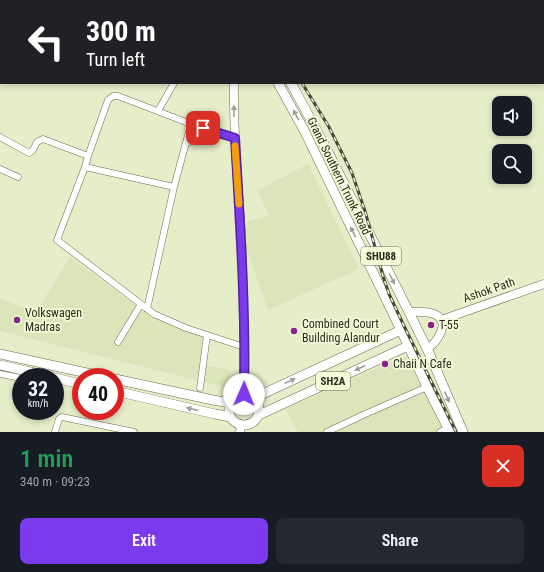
<!DOCTYPE html>
<meta charset="utf-8">
<style>
:root{--surface:#171b24;--page:#242831;--text:#f1f3f6;--muted:#9ea1a6;--accent:#7c3aed}
body{margin:0;font-family:"Roboto Condensed",sans-serif;background:var(--page);color:var(--text);height:100vh;display:flex;flex-direction:column;font-size:15px;white-space:nowrap}
*{box-sizing:border-box;margin:0}
p{font-size:13px;color:var(--muted)}
.icon{flex:none;width:22px;height:22px;fill:none;stroke:currentColor;stroke-width:2;stroke-linecap:round;stroke-linejoin:round}
.map{position:relative;height:432px;overflow:hidden}
.panel{display:flex;flex-direction:column;background:var(--surface);flex:1}
.panel>*{flex:none}
.top-card{position:absolute;left:0px;top:0px;width:544px;height:84px;box-shadow:0 2px 6px #0003;background:#202124;color:#fff;overflow:hidden}
.tools{position:absolute;left:492px;top:96px;display:grid;gap:8px}
.tools a{display:grid;place-items:center;width:40px;height:40px;border-radius:8px;background:var(--surface);box-shadow:0 2px 6px #0003;font-size:20px}
.speed{position:absolute;left:12px;top:368px;display:flex;gap:8px;font-size:20px;font-weight:700;text-align:center}
.speed>*{display:grid;place-content:center;width:52px;height:52px;border-radius:50%;background:var(--surface);box-shadow:0 2px 6px #0003;line-height:1}
.speed small{font-size:10px;font-weight:400}
.speed .limit{border:6px solid #d22;background:#fff;color:#111}
.pin{position:absolute;display:grid;place-items:center;width:34px;height:34px;color:#fff;margin:-17px;border-radius:8px;box-shadow:0 2px 6px #0006}
.me{position:absolute;width:44px;margin:-22px;rotate:1deg;stroke-linejoin:round;filter:drop-shadow(0 0 3px #0008)}
.turn{display:flex;align-items:center;gap:14px;height:84px;padding:0 20px;font-size:18px}
.turn .icon{width:52px;height:52px;stroke-width:2.5}
.turn b{display:block;font-size:28px;line-height:34px}
.round{display:grid;place-items:center;flex:none;width:42px;height:42px;border-radius:8px;background:var(--page)}
.head{display:flex;align-items:center;justify-content:space-between;height:68px;padding:0 20px}
h1{font-size:24px;font-weight:600;line-height:30px;color:#1e9e55}
.action{display:flex;gap:8px;margin-top:auto;padding:8px 20px}
.action a{flex:1;height:46px;border-radius:8px;background:var(--accent);color:#fff;font-size:16px;font-weight:600;line-height:46px;text-align:center}
.action a+a{background:var(--page);color:var(--text)}
.map>svg:first-child{display:block}
.built{fill:#dbe5b9}
.green{fill:#c6d1a1}
.lines{fill:none;stroke-linecap:round;stroke-linejoin:round}
.street-casing{stroke:#686f4f;stroke-width:7}
.secondary-casing{stroke:#686f4f;stroke-width:9}
.primary-casing{stroke:#686f4f;stroke-width:10}
.street{stroke:#fff;stroke-width:6}
.secondary{stroke:#fff;stroke-width:8}
.primary{stroke:#fff;stroke-width:9}
.rail-casing{stroke:#454837;stroke-width:3}
.rail{stroke:#f2fbd6;stroke-width:1.5;stroke-dasharray:4.5;stroke-linecap:butt}
.oneway{fill:#9ea099}
.route-casing{stroke:#51269a;stroke-width:10}
.route{stroke:#7c3aed;stroke-width:7}
.slow{stroke:#f59e0b;stroke-width:7}
.poi-dot{fill:#892289;stroke:#f2fbd6;stroke-width:1.5}
.labels{text-anchor:middle;dominant-baseline:central;stroke-width:3.5;stroke-linejoin:round;paint-order:stroke}
.shield{fill:#f2fbd6;stroke:#656954;stroke-width:1}
.shield-label{font-size:11px;font-weight:bold;fill:#282b1d}
.street-label{font-size:12px;fill:#282b1d;stroke:#f2fbd6}
.poi-label{font-size:12px;fill:#282b1d;stroke:#f2fbd6;text-anchor:start}
</style>
<div class="map">
<svg width="544" height="432" viewBox="0 0 544 432">
<rect width="100%" height="100%" fill="#e5edc9"/>
<!-- built -->
<path class="built" d="M308 164 359 269 268 310 243 238 242 223 269 216 258 190Z
M70 257 143 311 172 325 206 338 202 364 230 370 229 388 0 331V298L36 312Z
M402 357H407L443 430 440 432H298L285 409Z"/>
<!-- green -->
<path class="green" d="M279 0H411L412 1H280Z"/>
<g class="lines">
<!-- street casing -->
<g class="street-casing">
<path id="street" d="M24 0 26 1
M0 1 1 0
M31 1V0
M60 1 61 0
M75 1 76 0
M107 1 108 0
M138 1V0
M0 14H1
M158 111 174 83
M0 137 29 153 33 150 37 142 43 139 88 156
M235 138 191 124 118 96H113L108 100 88 156 85 167 57 240 154 314 186 328 244 347
M186 143 195 139 203 128
M85 167 174 187
M0 169 18 177
M147 309 174 187 191 124
M118 342 141 304
M0 374 21 378
M200 388 207 335
M55 432 59 419 60 418 62 417 134 432
M327 432 363 415 427 387
M440 432 448 428"/>
</g>
<!-- secondary casing -->
<g class="secondary-casing">
<path id="secondary" d="M194 0 195 1
M234 83C233 133 238 183 241 232 244 286 244 340 244 394
M409 312C423 311 449 311 441 332 438 339 433 345 427 349
M441 320 544 284
M240 432 241 425"/>
</g>
<!-- primary casing -->
<g class="primary-casing">
<path id="primary" d="M236 0V1
M250 0V1
M278 83 304 130 401 330 427 387 450 432
M291 83 326 148 409 312 430 355 463 432
M0 354 105 377
M0 365 52 377
M55 378 81 384
M115 379 213 400 230 403
M115 391 215 414 230 417
M229 410a15 15 0 1 1 30 0a15 15 0 1 1-30 0Z
M254 398 401 330
M259 415 408 346"/>
</g>
<!-- street -->
<use href="#street" class="street"/>
<!-- secondary -->
<use href="#secondary" class="secondary"/>
<!-- primary -->
<use href="#primary" class="primary"/>
<!-- rail casing -->
<g class="rail-casing">
<path id="rail" d="M260 0V1
M302 83 329 127 352 173 365 211 383 276 389 294 405 328 456 432"/>
</g>
<!-- rail -->
<use href="#rail" class="rail"/>
</g>
<!-- one-way arrows -->
<defs><path id="oneway-solid" d="M-6-.8H1V-3.2L6.5 0L1 3.2V.8H-6Z"/></defs>
<g class="oneway">
<use href="#oneway-solid" transform="translate(234 111) rotate(-91)"/>
<use href="#oneway-solid" transform="translate(296 115) rotate(-119)"/>
<use href="#oneway-solid" transform="translate(353 232) rotate(-116)"/>
<use href="#oneway-solid" transform="translate(392 279) rotate(63)"/>
<use href="#oneway-solid" transform="translate(360 368) rotate(155)"/>
<use href="#oneway-solid" transform="translate(290 381) rotate(-25)"/>
<use href="#oneway-solid" transform="translate(447 397) rotate(67)"/>
<use href="#oneway-solid" transform="translate(192 409) rotate(-167)"/>
</g>
<g class="lines">
<!-- route casing -->
<g class="route-casing">
<path id="route" d="M203 128 235 138C240 223 246 309 244 394"/>
</g>
<!-- route -->
<use href="#route" class="route"/>
<!-- slow -->
<path class="slow" d="M235 146 239 204"/>
</g>
<!-- markers -->
<g class="poi-dot">
<circle cx="17" cy="320" r="4"/>
<circle cx="431" cy="325" r="4"/>
<circle cx="294" cy="331" r="4"/>
<circle cx="385" cy="364" r="4"/>
</g>
<g class="labels">
<!-- shield labels -->
<g class="shield">
<rect x="361" y="247" width="40" height="18" rx="3"/>
<rect x="316" y="372" width="34" height="18" rx="3"/>
</g>
<g class="shield-label">
<text x="381" y="256">SHU88</text>
<text x="333" y="381">SH2A</text>
</g>
<!-- street labels -->
<g class="street-label">
<text transform="translate(339 176) rotate(64)">Grand Southern Trunk Road</text>
<text transform="translate(489 290) rotate(-19)">Ashok Path</text>
</g>
<!-- poi labels -->
<g class="poi-label">
<text x="25" y="313">Volkswagen<tspan x="25" dy="14">Madras</tspan></text>
<text x="302" y="324">Combined Court<tspan x="302" dy="14">Building Alandur</tspan></text>
<text x="439" y="325">T-55</text>
<text x="393" y="364">Chaii N Cafe</text>
</g>
</g>
</svg>
<div class="tools">
<a><svg class="icon" aria-label="sound" viewBox="0 0 24 24"><path d="M4 9h4l5-4v14l-5-4H4zM17 9q2 3 0 6"/></svg></a>
<a><svg class="icon" aria-label="search" viewBox="0 0 24 24"><circle cx="10" cy="10" r="6"/><path d="M15 15l6 6"/></svg></a>
</div>
<div class="speed"><div>32<small>km/h</small></div><div class="limit">40</div></div>
<div class="pin" style="left:203px;top:128px;background:#d93025"><svg class="icon" aria-label="arrive" viewBox="0 0 24 24"><path d="M6 21V4h12l-3 4 3 4H6"/></svg></div>
<svg class="me" style="left:244px;top:394px" viewBox="-20 -20 40 40"><circle r="19" fill="#fff"/><path d="M0-13L10 11 0 6-10 11z" fill="#7c3aed"/></svg>
<div class="top-card">
<div class="turn"><svg class="icon" aria-label="left" viewBox="0 0 24 24"><path d="M17 20v-9H6M10 6l-5 5 5 5"/></svg><div><b>300 m</b>Turn left</div></div>
</div>
</div>
<section class="panel">
<div class="head"><div><h1>1 min</h1><p>340 m · 09:23</p></div><a class="round" style="background:#d93025;color:#fff"><svg class="icon" aria-label="close" viewBox="0 0 24 24"><path d="M6 6l12 12M18 6L6 18"/></svg></a></div>
<div class="action"><a>Exit</a><a>Share</a></div>
</section>
